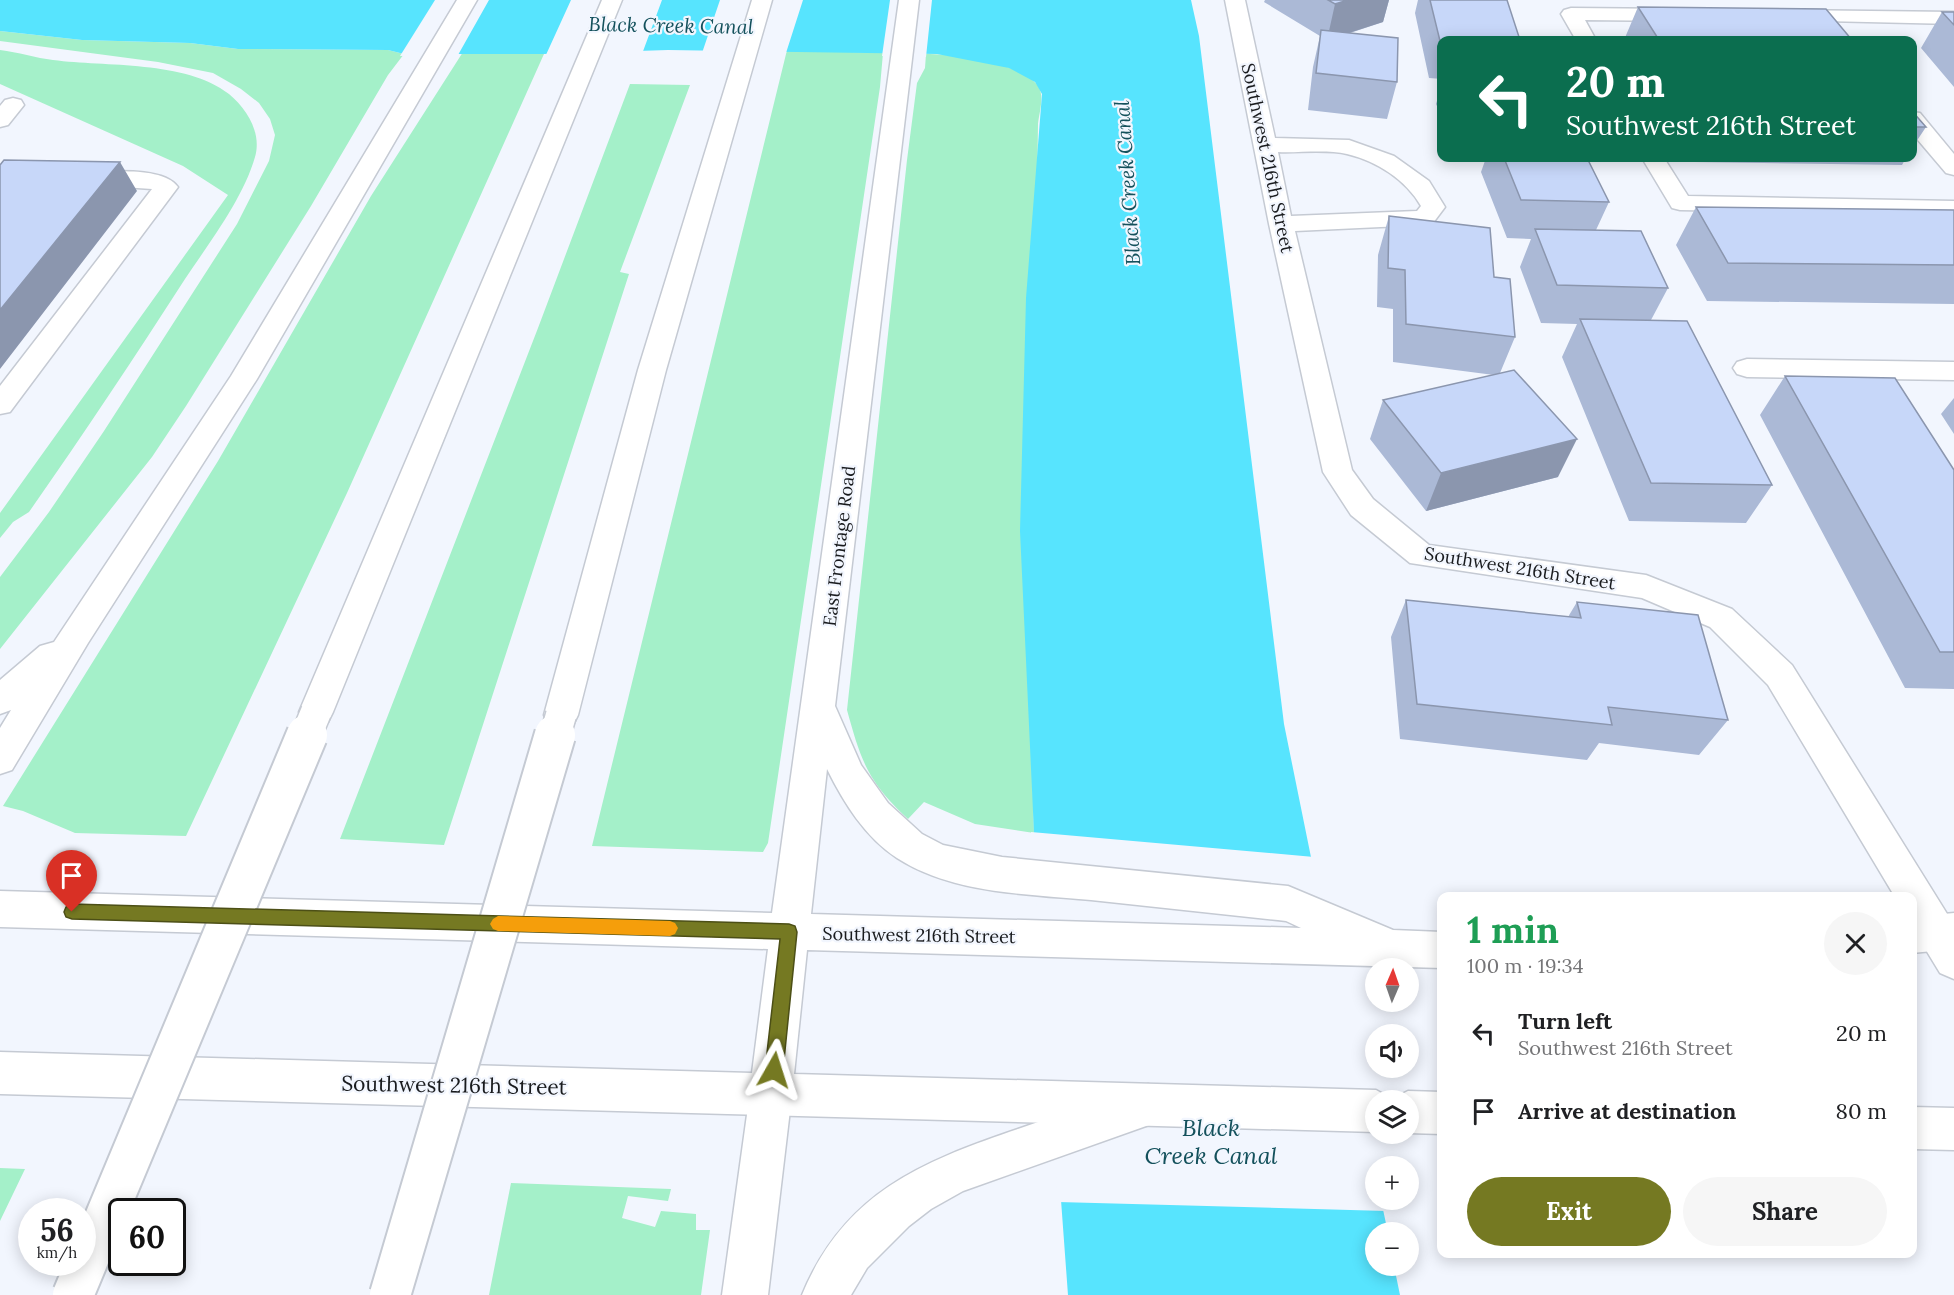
<!DOCTYPE html>
<meta charset="utf-8">
<style>
:root{--surface:#fff;--page:#f6f6f6;--text:#202124;--muted:#757577;--accent:#757922}
body{margin:0;font-family:Lora,serif;background:var(--page);color:var(--text);height:100vh;display:flex;flex-direction:column;font-size:22px;white-space:nowrap}
*{box-sizing:border-box;margin:0}
p{font-size:20px;color:var(--muted)}
.icon{flex:none;width:33px;height:33px;fill:none;stroke:currentColor;stroke-width:2;stroke-linecap:round;stroke-linejoin:round}
.map{position:relative;flex:1;overflow:hidden}
.panel{position:absolute;left:1437px;top:892px;width:480px;height:366px;display:flex;flex-direction:column;background:var(--surface);border-radius:12px;box-shadow:0 3px 15px #0003}
.panel>*{flex:none}
.top-card{position:absolute;left:1437px;top:36px;width:480px;height:126px;border-radius:12px;box-shadow:0 3px 15px #0003;background:#0b6e4f;color:#fff;overflow:hidden}
.needle{width:39px;rotate:2deg}
.tools{position:absolute;left:1365px;top:958px;display:grid;gap:12px}
.tools a{display:grid;place-items:center;width:54px;height:54px;border-radius:50%;background:var(--surface);box-shadow:0 3px 15px #0003;font-size:30px}
.speed{position:absolute;left:18px;top:1198px;display:flex;gap:12px;font-size:30px;font-weight:700;text-align:center}
.speed>*{display:grid;place-content:center;width:78px;height:78px;border-radius:50%;background:var(--surface);box-shadow:0 3px 15px #0003;line-height:1}
.speed small{font-size:15px;font-weight:400}
.speed .limit{border:3px solid #111;border-radius:9px;background:#fff;color:#111}
.pin{position:absolute;display:grid;place-items:center;width:51px;height:51px;color:#fff;margin:-62px -26px;border-radius:50% 50% 50% 0;rotate:-45deg;box-shadow:0 0 6px #0007}
.pin .icon{rotate:45deg}
.me{position:absolute;width:66px;margin:-33px;rotate:6deg;stroke-linejoin:round;filter:drop-shadow(0 0 4px #0008)}
.turn{display:flex;align-items:center;gap:21px;height:126px;padding:0 30px;font-size:27px}
.turn .icon{width:78px;height:78px;stroke-width:2.5}
.turn b{display:block;font-size:42px;line-height:51px}
.round{display:grid;place-items:center;flex:none;width:63px;height:63px;border-radius:32px;background:var(--page)}
.head{display:flex;align-items:center;justify-content:space-between;height:102px;padding:0 30px}
h1{font-size:36px;font-weight:800;line-height:45px;color:#1e9e55}
.cta{display:flex;gap:12px;margin-top:auto;padding:12px 30px}
.cta a{flex:1;height:69px;border-radius:36px;background:var(--accent);color:#fff;font-size:24px;font-weight:800;line-height:69px;text-align:center}
.cta a+a{background:var(--page);color:var(--text)}
ul{padding:0;list-style:none}
li{display:flex;align-items:center;gap:18px;height:78px;padding:0 30px}
li div{flex:1}
li b{display:block;font-size:22px}
li em{font-style:normal}
.map>svg:first-child{display:block}
.green{fill:#a4f0c9}
.water{fill:#57e4fe}
.pier{fill:#f2f6fe}
.lines{fill:none;stroke-linecap:round;stroke-linejoin:round}
.minor-casing{stroke:#c5cad3;stroke-width:3}
.major-casing{stroke:#c5cad3;stroke-width:3}
.highway-casing{stroke:#c5cad3;stroke-width:3}
.minor{fill:#fff;fill-rule:evenodd}
.major{fill:#fff;fill-rule:evenodd}
.highway{fill:#fff;fill-rule:evenodd}
.highway-bridge-far1-casing{stroke:#c5cad3;stroke-width:33;stroke-linecap:butt}
.highway-bridge-casing{stroke:#c5cad3;stroke-width:44;stroke-linecap:butt}
.highway-bridge-far1{stroke:#fff;stroke-width:30}
.highway-bridge{stroke:#fff;stroke-width:40}
.wall{fill:#abb9d6}
.shaded-wall{fill:#8b96ae}
.building{fill:#c7d7f9;stroke:#8b96ae;stroke-width:1.5}
.route{fill:#757922;stroke:#4c4f16;stroke-width:1.5}
.slow{fill:#f59e0b}
.labels{text-anchor:middle;dominant-baseline:central;stroke-width:4.5;stroke-linejoin:round;paint-order:stroke}
.street-label{font-size:18px;fill:#191b1e;stroke:#f2f6fe}
.water-label{font-size:20px;font-style:italic;fill:#14515c;stroke:#f2f6fe}
.near-street-label{font-size:21px;fill:#191b1e;stroke:#f2f6fe}
.near-water-label{font-size:24px;font-style:italic;fill:#14515c;stroke:#f2f6fe}
</style>
<div class="map">
<svg width="1954" height="1295" viewBox="0 0 1954 1295">
<rect width="100%" height="100%" fill="#f2f6fe"/>
<!-- green -->
<path class="green" d="M0 31 82 40 190 43 238 49 388 50 404 54 388 75 311 206 186 406 152 457 0 649V577L49 512 104 431 237 224 269 161 275 135 270 119 259 103 241 89 213 73 158 62 0 41Z
M0 50C18 52 36 58 53 60 106 67 185 60 229 94 247 109 262 133 255 157 243 199 209 243 185 279 134 358 83 435 29 512L13 522 0 538V513L228 195 183 166 0 84Z
M787 50 883 53 880 87 768 843 763 852 592 846Z
M463 52 544 54 347 493 186 836 75 833 23 811 3 806 218 461 371 196Z
M926 54C953 54 1023 63 1038 86 1045 96 1039 113 1038 124L1030 693 1034 833 975 824 924 802 908 819C868 782 861 761 847 710L907 160 917 83 925 68Z
M630 84 690 85 620 272 629 274 444 845 340 839 538 328Z
M0 1168 25 1169 0 1221Z
M511 1183 671 1189 668 1201 628 1196 622 1218 655 1227 661 1211 696 1214V1230H710L701 1295H489Z"/>
<!-- water -->
<path class="water" d="M0 0H1191L1199 36 1284 724 1375 1173 1376 1200H1381L1388 1233H1376V1266H1394L1400 1295H1068L1034 833 1020 531 1026 298 1042 94 1035 82 1009 68 937 54 668 50 544 54H404L388 50 238 49 190 43 82 40 0 31Z"/>
<!-- pier -->
<path class="pier" d="M435 0H489L458 55 400 56Z
M571 0H662L642 54 545 57Z
M720 0H803L786 53H702Z
M890 0H932L926 57 882 56Z
M1031 832 1314 857 1377 1167 1376 1200H1384L1386 1211 1058 1202Z"/>
<g class="lines">
<!-- minor casing -->
<g class="minor-casing">
<path id="minor" d="M1225 0H1245L1275 138 1349 140 1394 156 1429 181 1445 207 1433 223 1424 225 1295 231 1352 470 1373 499 1429 545 1646 575 1732 609 1792 665 1954 925V979L1940 973 1912 927V897H1895L1768 685 1710 627 1642 598 1410 563 1351 515 1323 472 1269 224ZM1278 152C1299 153 1326 149 1347 154 1377 161 1406 180 1421 206L1417 211 1291 216Z
M1571 8 1679 9 1686 11 1689 15 1686 19 1679 21 1585 20 1596 40H1576L1561 14 1564 10Z
M1787 10 1954 12V24L1780 20 1777 16 1780 12Z
M13 98 21 100 24 105 8 125 0 127V106L5 100Z
M1912 112 1920 113 1954 154V175L1946 173 1912 133Z
M1642 158H1664L1688 196 1954 201V215L1680 210 1672 208Z
M86 172C110 172 163 166 178 187L10 412 0 414V386L152 189 78 184 74 179 78 174Z
M1747 359 1954 362V380L1747 377 1737 374 1733 368 1737 362Z"/>
</g>
<!-- major casing -->
<g class="major-casing">
<path id="major" d="M457 0H477L257 379 88 643 12 770 0 774V728L11 710 0 714V680L40 646 54 642 231 376Z
M899 0H919L835 706 861 765 888 803 922 834 943 845 1002 857 1288 886 1393 930 1442 932V968L807 950 794 1074 1376 1090 1392 1099 1408 1091 1442 1092V1134L1408 1133V1101H1376V1132L0 1094V1052L752 1073 768 949 0 927V891L772 913ZM827 769C844 803 865 837 897 858 953 894 1027 894 1091 900 1156 907 1221 914 1286 921L1301 928 811 914Z
M1954 913V949L1912 953V917Z
M1912 1107 1954 1108V1150L1912 1149Z"/>
</g>
<!-- highway casing -->
<g class="highway-casing">
<path id="highway" d="M602 0H622L333 712 328 722 316 726 304 722 299 712Z
M752 0H772L666 370 578 715 573 725 561 729 549 725 544 715 638 370Z
M771 1072 786 1078 792 1093 768 1295H722L750 1093 756 1078Z
M1148 1084 1163 1090 1169 1105 1163 1120 963 1191 931 1209 909 1226 867 1268 851 1295H802C844 1193 921 1162 1018 1129 1061 1114 1105 1099 1148 1084Z"/>
</g>
<!-- minor -->
<use href="#minor" class="minor"/>
<!-- major -->
<use href="#major" class="major"/>
<!-- highway -->
<use href="#highway" class="highway"/>
<!-- highway-bridge-far1 casing -->
<g class="highway-bridge-far1-casing">
<path id="highway-bridge-far1" d="M306 736 316 712
M555 736 561 715"/>
</g>
<!-- highway-bridge casing -->
<g class="highway-bridge-casing">
<path id="highway-bridge" d="M73 1295 307 735
M390 1295 555 735"/>
</g>
<!-- highway-bridge-far1 -->
<use href="#highway-bridge-far1" class="highway-bridge-far1"/>
<!-- highway-bridge -->
<use href="#highway-bridge" class="highway-bridge"/>
</g>
<!-- wall -->
<path class="wall" d="M1265 0H1389L1383 22 1350 33 1397 82 1387 119 1308 110 1313 67 1320 36 1264 2Z
M1418 0H1507L1442 40V79L1429 78 1415 13Z
M1638 7 1852 40H1624Z
M1942 12H1954V87L1921 48Z
M1442 85V117L1436 104Z
M1912 111 1926 127 1912 148Z
M1486 158H1587L1609 202 1596 230 1668 288 1651 320 1772 485 1746 523 1629 521 1562 357 1577 324 1541 323 1520 267 1531 239 1507 238 1481 172Z
M1691 158H1906L1902 165 1694 162Z
M1696 207 1954 210V304L1707 301 1676 245Z
M1389 216 1494 277 1515 337 1500 373 1558 477 1426 511 1370 439 1383 400 1494 375 1393 362V309L1377 307 1378 255Z
M1785 376 1954 470V689L1905 688 1760 415Z
M1954 398V434L1941 414Z
M1406 600 1568 617 1577 602 1728 720 1699 755 1599 743 1587 760 1400 739 1391 637Z"/>
<!-- shaded-wall -->
<path class="shaded-wall" d="M1348 0H1389L1383 22 1327 40 1335 4Z
M120 162 137 191 0 369V310Z
M1577 439 1558 477 1426 511 1441 473Z"/>
<!-- building -->
<path class="building" d="M1328 0H1348L1335 4Z
M1430 0H1507L1520 40 1440 41Z
M1638 7 1826 9 1852 40H1659Z
M1942 12H1954V25Z
M1321 30 1398 38 1397 82 1316 73Z
M1912 111 1926 127H1912Z
M1504 158H1587L1609 202 1521 200Z
M4 160 120 162 0 310V165Z
M1696 207 1954 210V265L1728 263Z
M1389 216 1490 228 1494 277 1510 279 1515 337 1406 324 1405 270 1388 268Z
M1535 229 1641 231 1668 288 1557 285Z
M1580 319 1687 321 1772 485 1651 483Z
M1514 370 1577 439 1441 473 1383 400Z
M1785 376 1895 378 1954 470V652H1940Z
M1406 600 1581 618 1577 602 1698 615 1728 720 1608 707 1612 725 1417 704Z"/>
<!-- route -->
<path class="route" d="M72 904 789 924 795 926 797 932 783 1070 780 1076 774 1078 768 1076 765 1070 780 939 72 919 66 917 64 912 66 907Z"/>
<!-- slow -->
<path class="slow" d="M498 916 670 921 675 923 678 928 675 934 670 936 498 931 493 929 490 924 493 919Z"/>
<g class="labels">
<!-- street labels -->
<g class="street-label">
<text transform="translate(1268 158) rotate(78)">Southwest 216th Street</text>
<text transform="translate(839 546) rotate(-83)">East Frontage Road</text>
<text transform="translate(1520 568) rotate(9)">Southwest 216th Street</text>
<text transform="translate(919 935) rotate(1)">Southwest 216th Street</text>
</g>
<!-- water labels -->
<g class="water-label">
<text transform="translate(671 25) rotate(1)">Black Creek Canal</text>
<text transform="translate(1127 183) rotate(-94)">Black Creek Canal</text>
</g>
<!-- near-street labels -->
<g class="near-street-label">
<text transform="translate(454 1085) rotate(1)">Southwest 216th Street</text>
</g>
<!-- near-water labels -->
<g class="near-water-label">
<text x="1211" y="1127">Black<tspan x="1211" dy="28">Creek Canal</tspan></text>
</g>
</g>
</svg>
<div class="tools">
<a><svg class="needle" viewBox="-14 -14 28 28"><path d="M0-13l5 13h-10z" fill="#e53935"/><path d="M0 13l5-13h-10z" fill="#757577"/></svg></a>
<a><svg class="icon" aria-label="sound" viewBox="0 0 24 24"><path d="M4 9h4l5-4v14l-5-4H4zM17 9q2 3 0 6"/></svg></a>
<a><svg class="icon" aria-label="layers" viewBox="0 0 24 24"><path d="M12 4l9 5-9 5-9-5zM3 14l9 5 9-5"/></svg></a>
<a>+</a>
<a>−</a>
</div>
<div class="speed"><div>56<small>km/h</small></div><div class="limit">60</div></div>
<div class="pin" style="left:72px;top:912px;background:#d93025"><svg class="icon" aria-label="arrive" viewBox="0 0 24 24"><path d="M6 21V4h12l-3 4 3 4H6"/></svg></div>
<svg class="me" style="left:774px;top:1070px" viewBox="-20 -20 40 40"><path d="M0-17L14 15 0 8-14 15z" fill="#757922" stroke="#fff" stroke-width="4"/></svg>
<div class="top-card">
<div class="turn"><svg class="icon" aria-label="left" viewBox="0 0 24 24"><path d="M17 20v-9H6M10 6l-5 5 5 5"/></svg><div><b>20 m</b>Southwest 216th Street</div></div>
</div>
<section class="panel">
<div class="head"><div><h1>1 min</h1><p>100 m · 19:34</p></div><a class="round"><svg class="icon" aria-label="close" viewBox="0 0 24 24"><path d="M6 6l12 12M18 6L6 18"/></svg></a></div>
<ul>
<li><svg class="icon" aria-label="left" viewBox="0 0 24 24"><path d="M17 20v-9H6M10 6l-5 5 5 5"/></svg><div><b>Turn left</b><p>Southwest 216th Street</p></div><em>20 m</em></li>
<li><svg class="icon" aria-label="arrive" viewBox="0 0 24 24"><path d="M6 21V4h12l-3 4 3 4H6"/></svg><div><b>Arrive at destination</b></div><em>80 m</em></li>
</ul>
<div class="cta"><a>Exit</a><a>Share</a></div>
</section>
</div>
